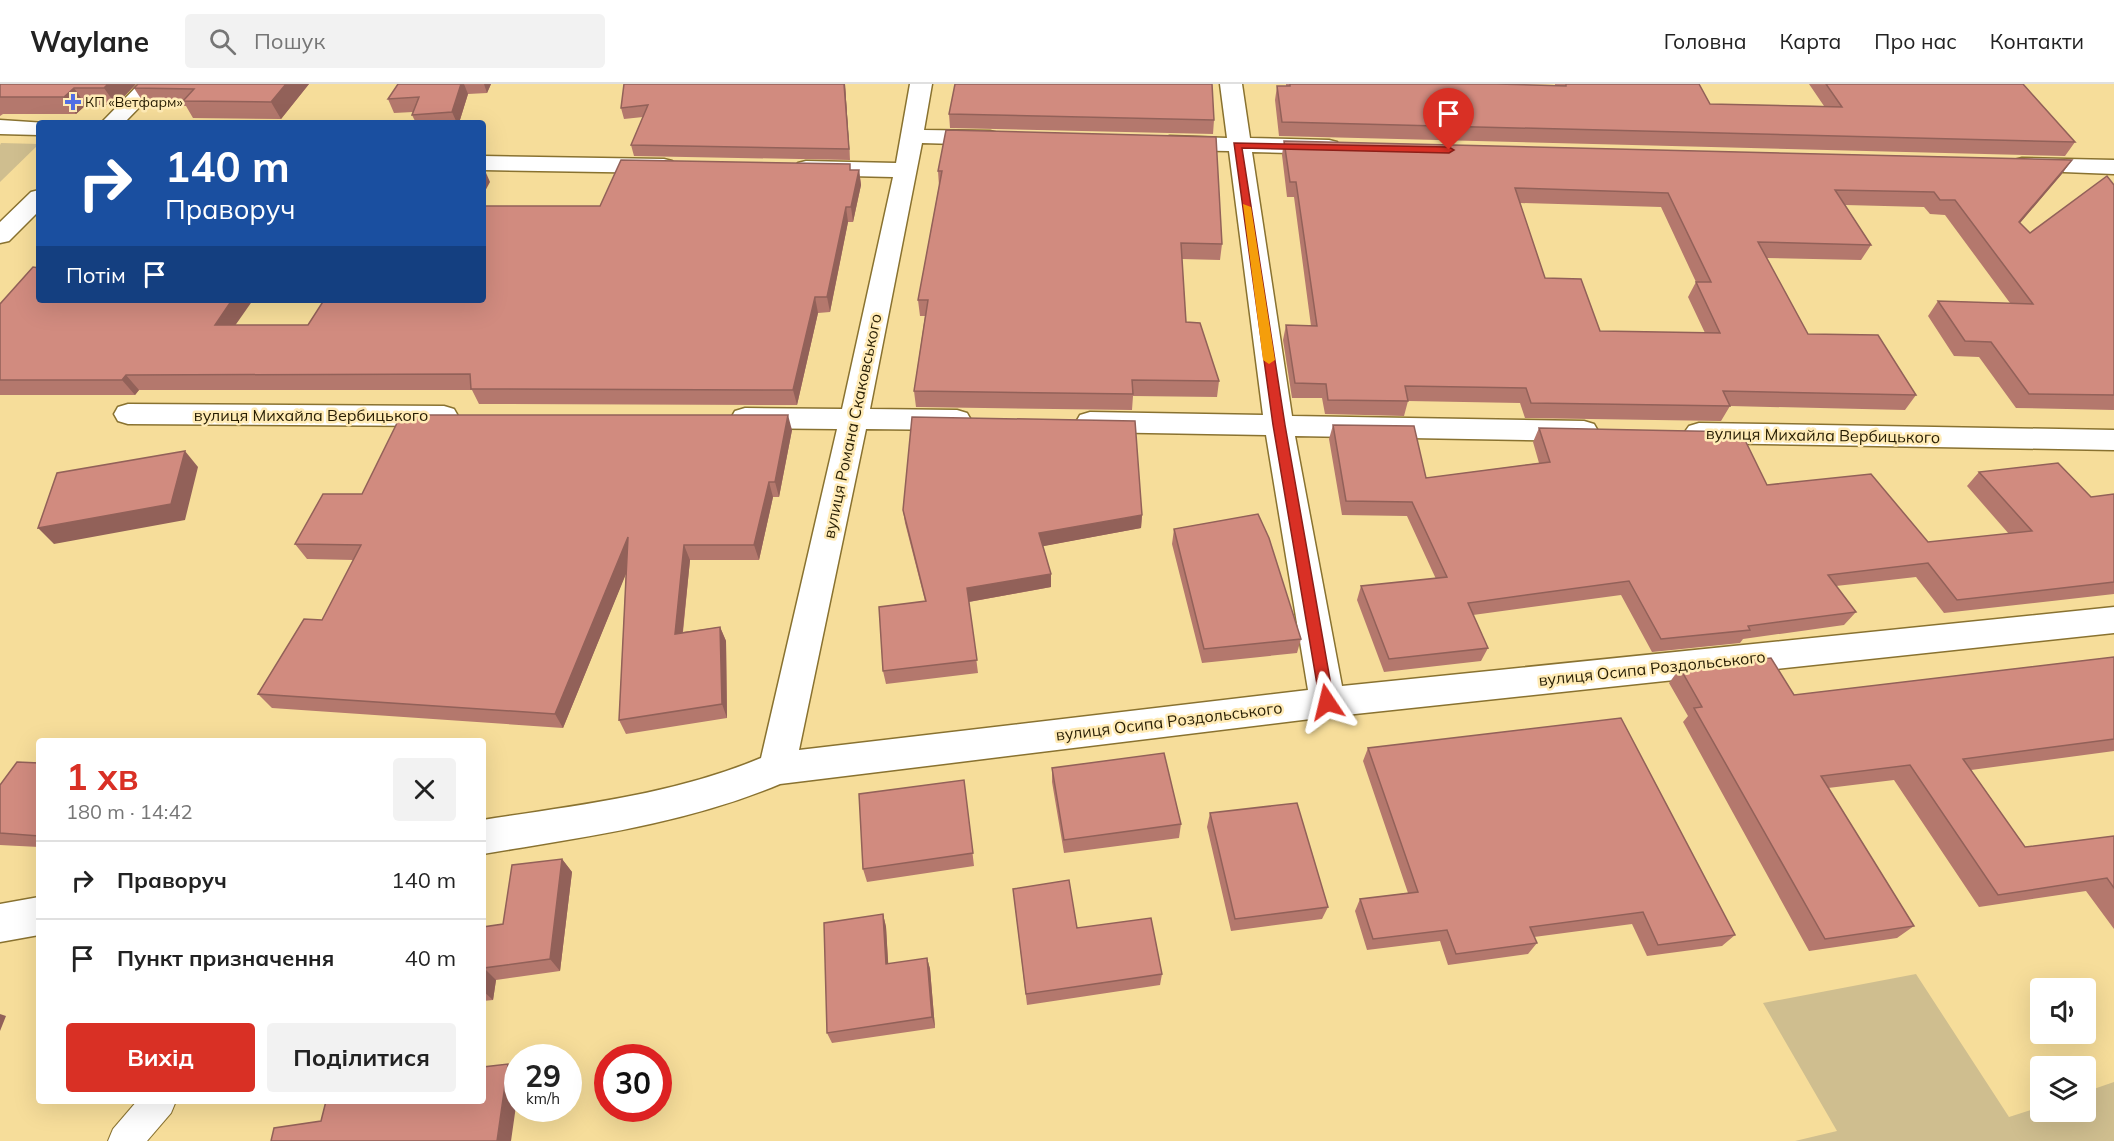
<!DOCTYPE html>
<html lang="uk">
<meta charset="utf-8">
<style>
:root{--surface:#fff;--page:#f2f2f2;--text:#222;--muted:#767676;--line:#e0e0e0;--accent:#d93025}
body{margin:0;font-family:Mulish,sans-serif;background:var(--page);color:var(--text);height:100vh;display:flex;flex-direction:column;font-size:22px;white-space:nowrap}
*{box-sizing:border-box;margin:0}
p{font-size:20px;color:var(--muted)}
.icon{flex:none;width:33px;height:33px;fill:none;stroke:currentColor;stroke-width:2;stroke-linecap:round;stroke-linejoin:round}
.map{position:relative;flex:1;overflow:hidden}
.side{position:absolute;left:36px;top:654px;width:450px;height:366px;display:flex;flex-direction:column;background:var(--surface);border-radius:6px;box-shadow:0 6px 24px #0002}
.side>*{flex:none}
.top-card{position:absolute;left:36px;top:36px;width:450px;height:183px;border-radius:6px;box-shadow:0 6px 24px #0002;background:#1a4fa0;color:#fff;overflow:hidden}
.controls{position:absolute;left:2030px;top:894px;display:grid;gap:12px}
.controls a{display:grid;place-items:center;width:66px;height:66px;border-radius:6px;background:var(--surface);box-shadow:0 6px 24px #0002;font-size:30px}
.speed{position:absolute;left:504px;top:960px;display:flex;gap:12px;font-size:30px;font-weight:700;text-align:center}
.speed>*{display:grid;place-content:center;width:78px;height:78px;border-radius:50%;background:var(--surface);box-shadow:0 6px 24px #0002;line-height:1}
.speed small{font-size:15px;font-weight:400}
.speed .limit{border:9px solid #d22;background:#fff;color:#111}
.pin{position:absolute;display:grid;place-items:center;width:51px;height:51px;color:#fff;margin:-62px -26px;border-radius:50% 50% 50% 0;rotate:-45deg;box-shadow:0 0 6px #0007}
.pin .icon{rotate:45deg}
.me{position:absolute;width:66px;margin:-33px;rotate:350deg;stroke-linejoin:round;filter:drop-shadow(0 0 4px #0008)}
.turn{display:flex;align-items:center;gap:21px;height:126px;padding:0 30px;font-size:27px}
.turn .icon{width:78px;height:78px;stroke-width:2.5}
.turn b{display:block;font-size:42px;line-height:51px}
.then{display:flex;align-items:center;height:57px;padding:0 30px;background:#0003;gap:12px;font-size:22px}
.round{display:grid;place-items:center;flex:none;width:63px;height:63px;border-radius:6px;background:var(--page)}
.overview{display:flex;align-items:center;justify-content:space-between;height:102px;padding:0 30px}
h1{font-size:36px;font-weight:700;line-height:45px;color:var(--accent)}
.cta{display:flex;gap:12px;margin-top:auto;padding:12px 30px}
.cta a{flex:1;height:69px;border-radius:6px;background:var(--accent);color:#fff;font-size:24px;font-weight:700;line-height:69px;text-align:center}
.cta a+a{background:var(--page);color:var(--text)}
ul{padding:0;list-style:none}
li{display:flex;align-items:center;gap:18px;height:78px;padding:0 30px;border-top:2px solid var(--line)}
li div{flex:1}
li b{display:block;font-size:22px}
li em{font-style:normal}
header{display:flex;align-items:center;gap:36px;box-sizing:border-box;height:84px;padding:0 30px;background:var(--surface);border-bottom:2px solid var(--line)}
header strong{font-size:28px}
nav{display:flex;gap:33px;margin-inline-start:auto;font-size:21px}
.search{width:420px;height:54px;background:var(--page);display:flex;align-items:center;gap:15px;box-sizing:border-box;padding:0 21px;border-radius:6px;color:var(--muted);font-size:22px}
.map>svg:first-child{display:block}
.green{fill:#cfbe8f}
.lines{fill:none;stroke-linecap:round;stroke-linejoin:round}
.service-casing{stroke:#897230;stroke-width:2}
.minor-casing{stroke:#897230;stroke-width:3}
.secondary-casing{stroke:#897230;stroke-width:3}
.service{fill:#fff;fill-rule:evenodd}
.minor{fill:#fff;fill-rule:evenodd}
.secondary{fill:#fff;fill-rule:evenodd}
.wall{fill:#b4786d;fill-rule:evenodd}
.shaded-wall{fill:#926159}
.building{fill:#d18b7f;stroke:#926159;stroke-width:1.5;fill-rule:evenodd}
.route{fill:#d93025;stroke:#8d1f18;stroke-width:1.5}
.slow{fill:#f59e0b}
.poi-dot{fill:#526fe4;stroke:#ffebb6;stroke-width:2}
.labels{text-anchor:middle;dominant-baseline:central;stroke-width:5;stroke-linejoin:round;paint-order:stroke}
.far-poi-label{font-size:14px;fill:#271d03;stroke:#ffebb6;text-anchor:start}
.street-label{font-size:16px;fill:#271d03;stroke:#ffebb6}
</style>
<header>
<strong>Waylane</strong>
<div class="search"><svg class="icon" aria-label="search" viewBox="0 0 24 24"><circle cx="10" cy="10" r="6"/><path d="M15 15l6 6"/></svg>Пошук</div>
<nav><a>Головна</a><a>Карта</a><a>Про нас</a><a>Контакти</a></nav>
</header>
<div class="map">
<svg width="2114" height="1057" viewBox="0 0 2114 1057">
<rect width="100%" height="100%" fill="#f6dd9a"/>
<!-- green -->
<path class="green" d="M1 59 39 60 0 98V61Z
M1916 890 2009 1033 2040 1023V1028H2085V1008L2114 998V1057H1795L1837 1047 1763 919Z"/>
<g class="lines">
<!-- service casing -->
<g class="service-casing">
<path id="service" d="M137 1017H176L171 1029 147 1057H108L113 1045Z"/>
</g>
<!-- minor casing -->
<g class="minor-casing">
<path id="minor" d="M910 0H932L924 46 990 47 998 49 1001 54 998 59 990 61 922 59 870 325 957 326 967 329 971 336 967 343 957 346 866 345 799 666 1308 606 1266 351 1090 348 1080 345 1076 338 1080 331 1090 328 1263 331 1229 67 1170 66 1162 64 1159 59 1162 54 1170 52 1227 54 1220 0H1242L1250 54 1329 56 1337 58 1340 63 1337 68 1329 70 1252 68 1292 332 1584 337 1594 340 1598 347 1594 354 1584 357 1295 352 1342 602 2114 523V549L1327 633 780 700C685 740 584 753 483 770V736C577 721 673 711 761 674L837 345 745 344 735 341 731 334 735 327 745 324 842 325 893 93 806 91 798 89 794 84 798 79 806 77 896 79Z
M0 36 46 39H39V51L0 50Z
M483 72 664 75 672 77 676 82 672 87 664 89 483 86Z
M2022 74 2114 76V90L2014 86 2010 81 2014 76Z
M128 320 444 322 454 325 458 332 454 339 444 342 128 340 118 337 114 330 118 323Z
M1699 339 2114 346V366L1699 359 1689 356 1684 349 1689 342Z
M39 813V851L0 858V820Z"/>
</g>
<!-- secondary casing -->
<g class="secondary-casing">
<path id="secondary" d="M139 0H162L124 39H101Z
M39 106V127L9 157 0 159V138L31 108Z"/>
</g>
<!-- service -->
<use href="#service" class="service"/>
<!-- minor -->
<use href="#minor" class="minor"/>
<!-- secondary -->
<use href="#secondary" class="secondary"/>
</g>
<!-- wall -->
<path class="wall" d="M0 0H136L116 21H86L76 30H3L0 32Z
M309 0 281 35 193 34 186 22 145 21 134 4Z
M398 0H491L487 9 468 10 459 39H416L412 31 413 28 394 29 388 15Z
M845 0 850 76 634 72 631 61 643 33 624 35 621 24Z
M1286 0H1497L1555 1V0H1699L1710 20 1824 22 1809 0H2023L2075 58 2065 72 1279 52 1275 16 1277 2H1286Z
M949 30 1214 36 1213 50 950 44Z
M946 46 1222 160 1220 176 1182 175 1186 238 1219 297 1217 313 1133 312 1132 326 916 323 914 307 925 232H920L918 216 939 102 938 87Z
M1284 57 2072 76 2061 91 2020 139 2030 149 2114 101V326L2016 324 1979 273 1954 272 1928 232 1938 217 2010 219 1945 131 1930 130 1924 123 1845 121 1871 161 1861 176 1766 174 1808 250 1916 311 1905 326 1730 322 1721 337 1525 334 1520 319 1408 317 1404 332 1325 330 1322 314H1292L1283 256 1286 241 1311 242 1294 113H1287L1282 71ZM1520 119 1661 123 1696 198 1688 213 1705 249 1600 247 1545 194Z
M850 86H859L861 101 853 138H848L830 228 818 229 797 321 479 320 472 306H139L135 311H0V220L236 241H308L483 216 600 122Z
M1333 341 1426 394 1539 379 1533 358 1539 344 1767 401 1928 458 2009 450 1967 402 1979 388 2091 413 2114 410V510L1944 529 1916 493 1836 502 1856 528 1844 541 1743 555 1740 559 1652 568 1621 511 1473 531 1488 564 1481 577 1384 588 1357 516 1361 502 1436 495 1407 432 1342 431 1329 355Z
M792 346 779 413H773L759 476H690L683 548 720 543 726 557 727 634 626 650 619 636 626 489 563 644 272 624 258 610 322 536 354 476 307 475 295 460Z
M903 426 1142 431 1141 444 1043 462 1051 490V503L969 518 978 589 886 600 883 587 925 517 905 439Z
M1174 445 1301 555 1297 569 1202 579 1172 460Z
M2114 573V667L1971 686 2025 763 2114 752V845L2086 807 1979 823 1894 696 1828 704 1914 842 1897 854 1809 867 1683 638 1688 632 1669 599 1680 584 1794 611Z
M1368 664 1735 851 1722 862 1647 872 1632 840 1534 853 1537 859 1528 870 1448 881 1440 857 1367 866 1355 827 1360 815 1408 809 1363 677Z
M39 679V763L0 761V701Z
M1052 684 1181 740 1179 754 1064 769 1052 698Z
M964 696 974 782 867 798 863 785Z
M1210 729 1328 823 1322 835 1231 847 1207 743Z
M562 775 572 788 560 887 496 896 493 916 483 917V843L503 840Z
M1013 805 1077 844 1162 890 1160 901 1027 921Z
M883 830 886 843 888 880 927 874 930 885 935 944 832 959 827 949Z"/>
<!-- shaded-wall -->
<path class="shaded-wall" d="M108 0H136L116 21 104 4Z
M286 0H309L281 35 271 18Z
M461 0H464L468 10 459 39H457L452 28Z
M484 0H491L487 9Z
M844 0H845L850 76 849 65Z
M74 4 86 21 76 30 64 13Z
M2072 76 2061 91 2008 153 2019 138Z
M483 82 490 98 483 111Z
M859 86 861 101 853 138 851 123Z
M846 123 848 138 830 228 827 213Z
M815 213 818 229 797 321 793 306Z
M232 216H253L225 256 215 241Z
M126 291 139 306 135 311 122 296Z
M788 331 792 346 779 413 775 398Z
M185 367 198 383 185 436 54 460 38 444Z
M769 398 773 413 759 476 754 461Z
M1142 431 1141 444 1039 463V449Z
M628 453 635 468 563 644 555 630Z
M684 461 690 476 681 564 675 550Z
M1051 490V503L968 518 967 504Z
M720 543 726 557 727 634 722 620Z
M562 775 572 788 560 887 550 875Z
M883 830 886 843 889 892 886 880Z
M927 874 930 885 935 944 932 933Z
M484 884 496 896 493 916 483 907V893Z
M0 930 6 932 0 947Z
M508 980 518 988V1008L511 1057H497Z"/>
<!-- building -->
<path class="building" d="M0 0H108L104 4H74L64 13H0Z
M138 0H286L271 18 183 17 194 5 134 4Z
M398 0H461L452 28 412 31 419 13 388 15Z
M624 0H844L849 65 631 61 648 21 621 24Z
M955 0H1212L1214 36 949 30Z
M1290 0H1497L1566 2V0H1699L1710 20 1842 23 1826 0H2023L2075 58 1282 38 1277 2H1290Z
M946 46 1216 53 1222 160 1181 159 1186 238 1200 239 1219 297 1132 296 1133 310 914 307 928 216H918L942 87H938Z
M1284 57 2072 76 2019 138 2030 149 2107 92 2114 101V311L2029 310 1991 258 1965 257 1938 217 2033 220 1955 116H1940L1934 108 1835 106 1871 161 1758 158 1808 250 1878 251 1916 311 1723 307 1730 322 1531 319 1526 304 1405 302 1408 317 1328 316 1326 300 1295 299 1286 241 1317 242 1296 98H1290ZM1515 104 1668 109 1711 198H1696L1720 249 1600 247 1581 195 1545 194Z
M621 76 850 80V86H859L851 123H846L827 213H815L793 306 471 305 470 290 126 291 122 296H0V220L33 183 39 184V216H232L215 241H308L324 216H483V122H600Z
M401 331H788L775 398H769L754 461H684L675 550 720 543 722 620 619 636 628 453 555 630 258 610 304 535 322 536 361 461 295 460 323 410H362Z
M912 333 1135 337 1142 431 1039 449 1051 490 967 504 977 576 883 587 879 523 926 517 903 426Z
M1333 341 1414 342 1426 394 1550 378 1539 344 1741 348 1767 401 1871 390 1928 458 2032 447 1979 388 2058 379 2091 413 2114 410V498L1957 516 1928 479 1828 491 1856 528 1748 542 1750 546 1661 555 1629 497 1468 519 1488 564 1389 575 1361 502 1447 493 1412 418 1346 417Z
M185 367 171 420 38 444 57 389Z
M1258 430 1269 454 1301 555 1204 565 1174 445Z
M2114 573V655L1963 675 2025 763 2114 752V804L2107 794 1998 811 1910 681 1821 692 1914 842 1825 855 1694 624 1702 623 1680 584 1771 574 1794 611Z
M1621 634 1735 851 1658 861 1643 828 1530 843 1537 859 1456 870 1447 846 1373 855 1360 815 1418 808 1368 664Z
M1164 669 1181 740 1064 756 1052 684Z
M17 678 39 679V752L0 749V701Z
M964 696 973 769 863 785 859 710Z
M1297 719 1328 823 1235 835 1210 729Z
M562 775 550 875 484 884 483 893V843L503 840 512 781Z
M1069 796 1077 844 1151 834 1162 890 1026 910 1013 805Z
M883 830 886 880 927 874 932 933 827 949 824 839Z
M508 980 497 1057H271L274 1044 321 1037 326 1017H483V983Z"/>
<!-- route -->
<path class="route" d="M1234 59 1449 63 1454 66 1449 69 1242 64 1285 341 1334 618 1327 624 1320 618 1273 341Z"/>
<!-- slow -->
<path class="slow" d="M1243 120 1251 123 1275 276 1269 280 1263 276Z"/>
<!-- markers -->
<path class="poi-dot" d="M70 9h6v6h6v6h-6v6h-6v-6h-6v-6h6z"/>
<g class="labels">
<!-- far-poi labels -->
<g class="far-poi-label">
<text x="85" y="18">КП «Ветфарм»</text>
</g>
<!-- street labels -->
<g class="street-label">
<text x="311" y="331">вулиця Михайла Вербицького</text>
<text transform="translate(852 342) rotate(-78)">вулиця Романа Скаковського</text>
<text transform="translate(1823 351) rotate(1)">вулиця Михайла Вербицького</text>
<text transform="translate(1652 584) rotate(-6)">вулиця Осипа Роздольського</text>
<text transform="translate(1169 637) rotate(-7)">вулиця Осипа Роздольського</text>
</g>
</g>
</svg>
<div class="controls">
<a><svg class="icon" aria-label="sound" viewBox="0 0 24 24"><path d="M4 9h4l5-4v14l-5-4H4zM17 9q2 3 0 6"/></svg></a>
<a><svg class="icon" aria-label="layers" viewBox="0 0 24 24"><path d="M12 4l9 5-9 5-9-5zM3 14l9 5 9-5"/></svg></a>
</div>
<div class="speed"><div>29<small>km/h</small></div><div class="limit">30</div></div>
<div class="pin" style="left:1449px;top:66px;background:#d93025"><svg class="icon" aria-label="arrive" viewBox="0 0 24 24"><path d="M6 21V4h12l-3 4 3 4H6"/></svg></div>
<svg class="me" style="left:1327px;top:618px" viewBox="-20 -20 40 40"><path d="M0-17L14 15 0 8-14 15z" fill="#d93025" stroke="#fff" stroke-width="4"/></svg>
<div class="top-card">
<div class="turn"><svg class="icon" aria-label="right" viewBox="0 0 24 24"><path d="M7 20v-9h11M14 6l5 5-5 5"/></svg><div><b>140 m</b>Праворуч</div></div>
<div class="then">Потім<svg class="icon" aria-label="arrive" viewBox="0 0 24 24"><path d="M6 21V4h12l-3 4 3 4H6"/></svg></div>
</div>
<section class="side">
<div class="overview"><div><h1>1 хв</h1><p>180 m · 14:42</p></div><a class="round"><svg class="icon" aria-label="close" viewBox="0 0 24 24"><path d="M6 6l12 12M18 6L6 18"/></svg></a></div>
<ul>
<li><svg class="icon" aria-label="right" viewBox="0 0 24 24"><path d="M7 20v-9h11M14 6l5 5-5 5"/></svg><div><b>Праворуч</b></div><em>140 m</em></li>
<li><svg class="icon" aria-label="arrive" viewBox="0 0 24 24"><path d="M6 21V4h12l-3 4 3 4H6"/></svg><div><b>Пункт призначення</b></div><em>40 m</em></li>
</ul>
<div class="cta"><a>Вихід</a><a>Поділитися</a></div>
</section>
</div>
